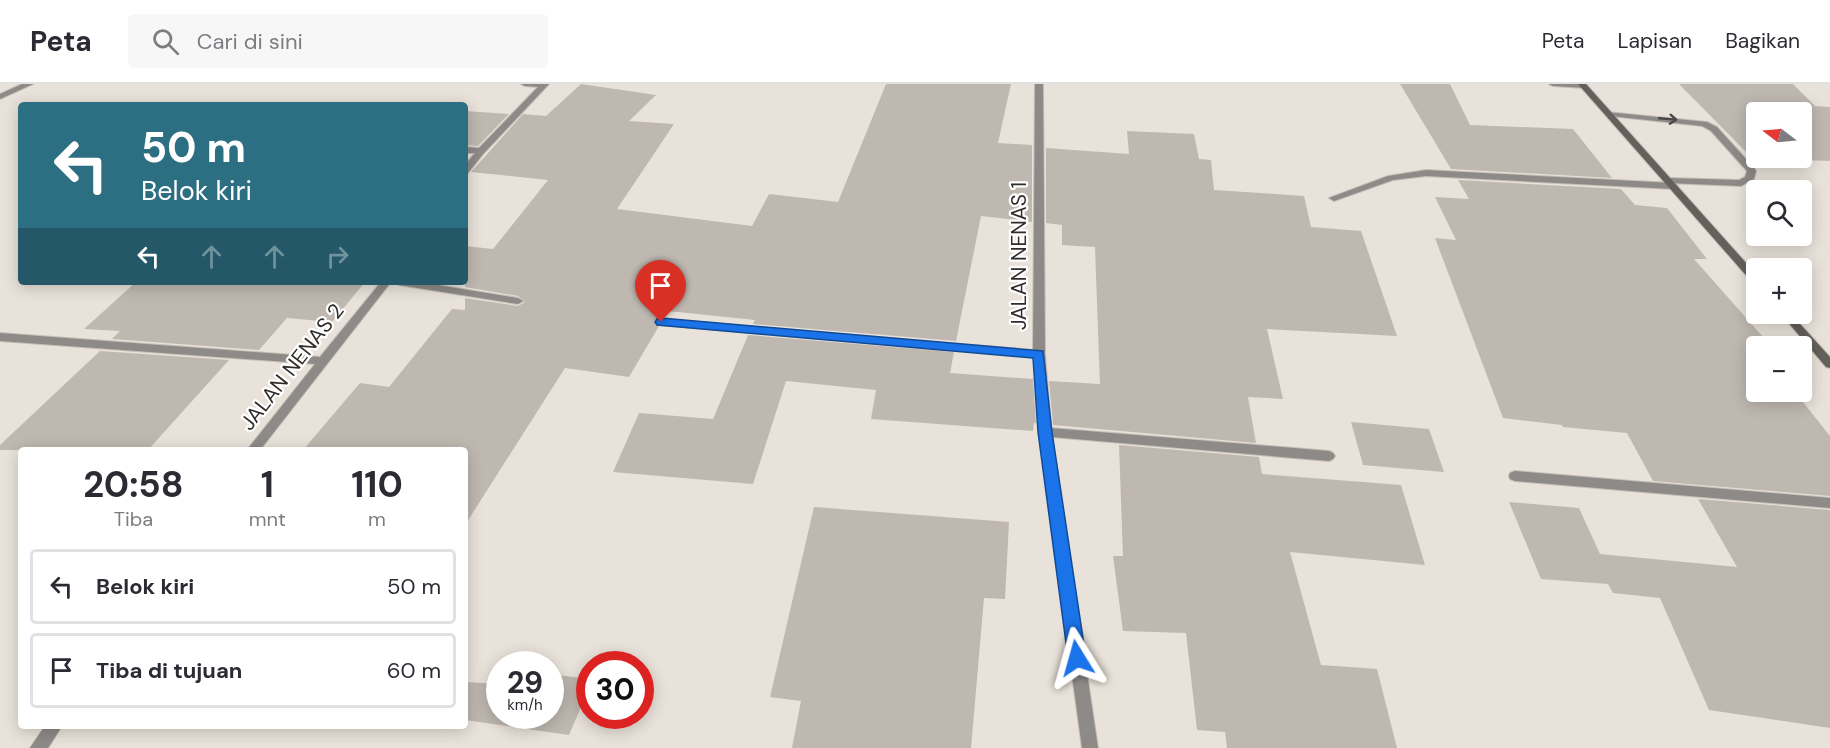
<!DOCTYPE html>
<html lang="id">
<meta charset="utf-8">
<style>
:root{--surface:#fff;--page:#f7f7f7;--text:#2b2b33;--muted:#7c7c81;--line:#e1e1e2}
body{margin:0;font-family:"DM Sans",sans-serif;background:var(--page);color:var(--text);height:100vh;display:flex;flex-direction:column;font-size:22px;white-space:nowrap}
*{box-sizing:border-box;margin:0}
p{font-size:20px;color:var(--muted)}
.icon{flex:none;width:33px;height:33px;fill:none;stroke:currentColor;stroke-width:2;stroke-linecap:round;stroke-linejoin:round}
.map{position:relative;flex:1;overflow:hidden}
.panel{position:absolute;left:18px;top:363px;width:450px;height:282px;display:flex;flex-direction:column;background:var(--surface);border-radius:6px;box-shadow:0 3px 15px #0003}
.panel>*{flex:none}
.guide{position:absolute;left:18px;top:18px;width:450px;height:183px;border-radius:6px;box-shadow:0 3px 15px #0003;background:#2d6f82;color:#fff;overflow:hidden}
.needle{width:39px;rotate:286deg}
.controls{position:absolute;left:1746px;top:18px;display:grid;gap:12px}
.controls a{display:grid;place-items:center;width:66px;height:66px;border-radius:6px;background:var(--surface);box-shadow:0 3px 15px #0003;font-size:30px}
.speed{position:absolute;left:486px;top:567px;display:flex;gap:12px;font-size:30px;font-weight:700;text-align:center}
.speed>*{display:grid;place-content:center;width:78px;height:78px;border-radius:50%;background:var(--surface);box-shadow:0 3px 15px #0003;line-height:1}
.speed small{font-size:15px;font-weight:400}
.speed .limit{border:9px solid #d22;background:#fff;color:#111}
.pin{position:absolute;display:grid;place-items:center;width:51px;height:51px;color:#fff;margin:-62px -26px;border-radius:50% 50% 50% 0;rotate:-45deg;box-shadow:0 0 6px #0007}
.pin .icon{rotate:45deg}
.me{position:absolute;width:66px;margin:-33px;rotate:352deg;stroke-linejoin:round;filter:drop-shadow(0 0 4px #0008)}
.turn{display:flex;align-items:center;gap:21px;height:126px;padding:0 24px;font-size:27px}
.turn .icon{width:78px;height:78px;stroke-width:2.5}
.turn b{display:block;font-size:42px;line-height:51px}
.lanes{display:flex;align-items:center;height:57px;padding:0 24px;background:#0003;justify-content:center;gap:30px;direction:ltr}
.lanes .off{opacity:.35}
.eta{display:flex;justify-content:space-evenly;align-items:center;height:102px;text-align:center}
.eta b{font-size:36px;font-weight:700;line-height:42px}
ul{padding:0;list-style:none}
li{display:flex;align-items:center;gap:18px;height:75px;margin:0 12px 9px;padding:0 12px;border:3px solid var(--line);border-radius:6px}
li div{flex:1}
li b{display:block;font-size:22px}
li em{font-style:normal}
header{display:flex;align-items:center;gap:36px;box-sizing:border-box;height:84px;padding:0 30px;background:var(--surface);border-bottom:2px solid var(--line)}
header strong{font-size:28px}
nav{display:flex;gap:33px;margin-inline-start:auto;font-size:21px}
.search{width:420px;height:54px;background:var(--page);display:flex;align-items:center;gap:15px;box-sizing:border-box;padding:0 21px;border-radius:6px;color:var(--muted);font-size:22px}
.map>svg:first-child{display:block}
.building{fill:#bfb8b1;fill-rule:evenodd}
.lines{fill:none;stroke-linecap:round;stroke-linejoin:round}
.lane-casing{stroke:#c4beb7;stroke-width:2}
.street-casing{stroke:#c4beb7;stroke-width:2}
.secondary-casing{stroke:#c4beb7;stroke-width:2}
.lane{fill:#8d8a87;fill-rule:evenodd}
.street{fill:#8d8a87;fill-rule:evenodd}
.secondary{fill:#64605c;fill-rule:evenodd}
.oneway{stroke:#4b4846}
.route{fill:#1a73e8;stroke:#114b97;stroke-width:1.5}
.labels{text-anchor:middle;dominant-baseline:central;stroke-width:4.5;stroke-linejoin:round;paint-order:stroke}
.street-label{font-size:21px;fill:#2f2c2a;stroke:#fff}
</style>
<header>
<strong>Peta</strong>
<div class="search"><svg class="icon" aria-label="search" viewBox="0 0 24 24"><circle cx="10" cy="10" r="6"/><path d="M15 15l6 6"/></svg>Cari di sini</div>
<nav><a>Peta</a><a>Lapisan</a><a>Bagikan</a></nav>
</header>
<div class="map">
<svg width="1830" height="664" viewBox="0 0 1830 664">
<rect width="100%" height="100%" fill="#e9e2da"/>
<!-- building -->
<path class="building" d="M581 0 656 11 629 37 674 40 617 125 752 142 769 110 838 118 886 0H1011L998 59 1032 61V138L981 132 956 257 753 240 755 236 668 227 664 233 654 237 659 242 629 293 565 284 465 441V366H303L360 299 389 303 452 225 465 226V214L518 222 525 218 518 212 465 203V162L493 165 548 96 471 88 523 30 546 32Z
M1400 0H1450L1470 41 1573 45 1612 94 1451 85Z
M1679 0H1793L1815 22 1830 23V77L1752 74ZM1756 28H1802V74H1756Z
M465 27 509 30 478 62 465 61Z
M1127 47 1194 50 1199 75 1211 76 1214 106 1304 112 1311 143 1361 147 1397 252 1267 245 1283 315 1248 313 1256 359 1053 341 1049 297 1100 300 1095 163 1062 161V141L1046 139V64L1129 70Z
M1458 96 1621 105 1635 121 1667 124 1707 175H1694L1771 262H1756V308H1795L1830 352V412L1653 397 1627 349 1563 343 1562 341 1503 334 1435 154 1456 156 1435 113 1469 115Z
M136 198 207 201V198H365L332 238 287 234 259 266 112 255 120 247 84 245Z
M748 251 954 268 950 289 1033 295 1036 339H1034L1033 347 871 335 876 306 786 297 753 400 613 388 639 329 713 335Z
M100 267 229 276 148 366H0V361Z
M1351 338 1429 345 1444 388 1363 381Z
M1119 361 1259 373 1262 390 1401 401 1425 481 1290 468 1321 581 1377 585 1397 664H1227L1225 648 1197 646 1186 549 1123 547 1113 472H1123Z
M1698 415 1830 426V644L1709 626 1660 514 1613 509 1608 500 1541 495 1509 418 1579 424 1600 470 1737 483Z
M814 423 1009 438 1005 515 984 514 971 664H792L801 617 770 613Z
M550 590 590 595V602L569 651 465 636V598L500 600V632H550Z"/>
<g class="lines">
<!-- lane casing -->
<g class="lane-casing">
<path id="lane" d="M1549 0H1585L1588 2 1584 4 1553 2Z
M1607 28 1707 38 1717 43 1755 85 1756 87 1754 95 1741 102 1666 99 1664 97 1669 94 1739 96 1745 93 1747 87 1711 47 1702 42 1610 32H1607Z"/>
</g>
<!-- street casing -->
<g class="street-casing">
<path id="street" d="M22 0H33L0 15V10Z
M521 0H549L484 69 468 89 465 90V81L475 69H465V63L479 64 538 3 525 2Z
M1035 0H1043L1045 270 1051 344 1329 367 1333 369 1335 372 1333 375 1329 377 1052 353 1098 664H1082L1039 348 1034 273 661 241 656 238 661 235 1033 266Z
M1426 86 1673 99 1678 102 1673 105 1426 92 1393 96 1334 117 1329 114 1388 92Z
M381 198H391L260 366H247L315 280 0 257V249L320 273Z
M394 198H419L518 214 523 217 518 220 399 201Z
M1515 387 1830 414V424L1515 397 1510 395 1509 392 1510 389Z
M45 642H62L48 664H30Z"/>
</g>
<!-- secondary casing -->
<g class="secondary-casing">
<path id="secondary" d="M1578 0H1586L1756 190V199L1752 198Z
M1781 230H1791L1830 273V284L1826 283Z"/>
</g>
<!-- lane -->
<use href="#lane" class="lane"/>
<!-- street -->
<use href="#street" class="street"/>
<!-- secondary -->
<use href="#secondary" class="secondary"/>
</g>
<!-- one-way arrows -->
<defs><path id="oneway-shaft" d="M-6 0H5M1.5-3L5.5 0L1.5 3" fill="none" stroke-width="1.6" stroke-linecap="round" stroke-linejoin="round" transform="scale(1.5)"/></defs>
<use class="oneway" href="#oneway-shaft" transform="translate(1668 35) rotate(5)"/>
<!-- route -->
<path class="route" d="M661 234 1043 267 1052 348 1086 574 1083 579 1077 581 1071 579 1068 574 1038 348 1033 274 657 241 655 238 657 235Z"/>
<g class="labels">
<!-- street labels -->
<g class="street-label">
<text transform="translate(1019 172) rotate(-90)">JALAN NENAS 1</text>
<text transform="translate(292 283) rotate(-52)">JALAN NENAS 2</text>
</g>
</g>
</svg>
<div class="controls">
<a><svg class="needle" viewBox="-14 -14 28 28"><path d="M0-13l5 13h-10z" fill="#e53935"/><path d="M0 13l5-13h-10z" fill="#7c7c81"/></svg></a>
<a><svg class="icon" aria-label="search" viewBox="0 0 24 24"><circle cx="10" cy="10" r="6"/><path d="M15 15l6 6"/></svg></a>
<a>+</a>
<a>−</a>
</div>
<div class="speed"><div>29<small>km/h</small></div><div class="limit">30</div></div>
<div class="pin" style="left:661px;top:238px;background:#d93025"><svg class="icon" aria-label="arrive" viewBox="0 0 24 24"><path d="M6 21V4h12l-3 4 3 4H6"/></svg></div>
<svg class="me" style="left:1077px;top:574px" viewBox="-20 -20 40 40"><path d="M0-17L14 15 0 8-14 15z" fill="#1a73e8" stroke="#fff" stroke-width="4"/></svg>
<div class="guide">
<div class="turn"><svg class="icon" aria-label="left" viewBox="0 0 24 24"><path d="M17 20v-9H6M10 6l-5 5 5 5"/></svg><div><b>50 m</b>Belok kiri</div></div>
<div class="lanes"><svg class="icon" aria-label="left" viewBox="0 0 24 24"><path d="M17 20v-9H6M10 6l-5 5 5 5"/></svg><svg class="icon off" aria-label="ahead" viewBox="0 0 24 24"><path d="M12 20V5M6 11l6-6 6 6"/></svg><svg class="icon off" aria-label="ahead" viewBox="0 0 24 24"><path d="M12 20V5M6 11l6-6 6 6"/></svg><svg class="icon off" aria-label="right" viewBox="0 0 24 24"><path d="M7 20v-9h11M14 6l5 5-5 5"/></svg></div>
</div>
<section class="panel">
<div class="eta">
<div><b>20:58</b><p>Tiba</p></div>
<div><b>1</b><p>mnt</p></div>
<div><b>110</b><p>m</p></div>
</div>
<ul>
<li><svg class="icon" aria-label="left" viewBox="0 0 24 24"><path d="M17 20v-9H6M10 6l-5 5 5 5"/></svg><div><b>Belok kiri</b></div><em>50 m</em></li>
<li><svg class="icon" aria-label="arrive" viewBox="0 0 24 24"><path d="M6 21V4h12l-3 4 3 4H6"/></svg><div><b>Tiba di tujuan</b></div><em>60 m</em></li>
</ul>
</section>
</div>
